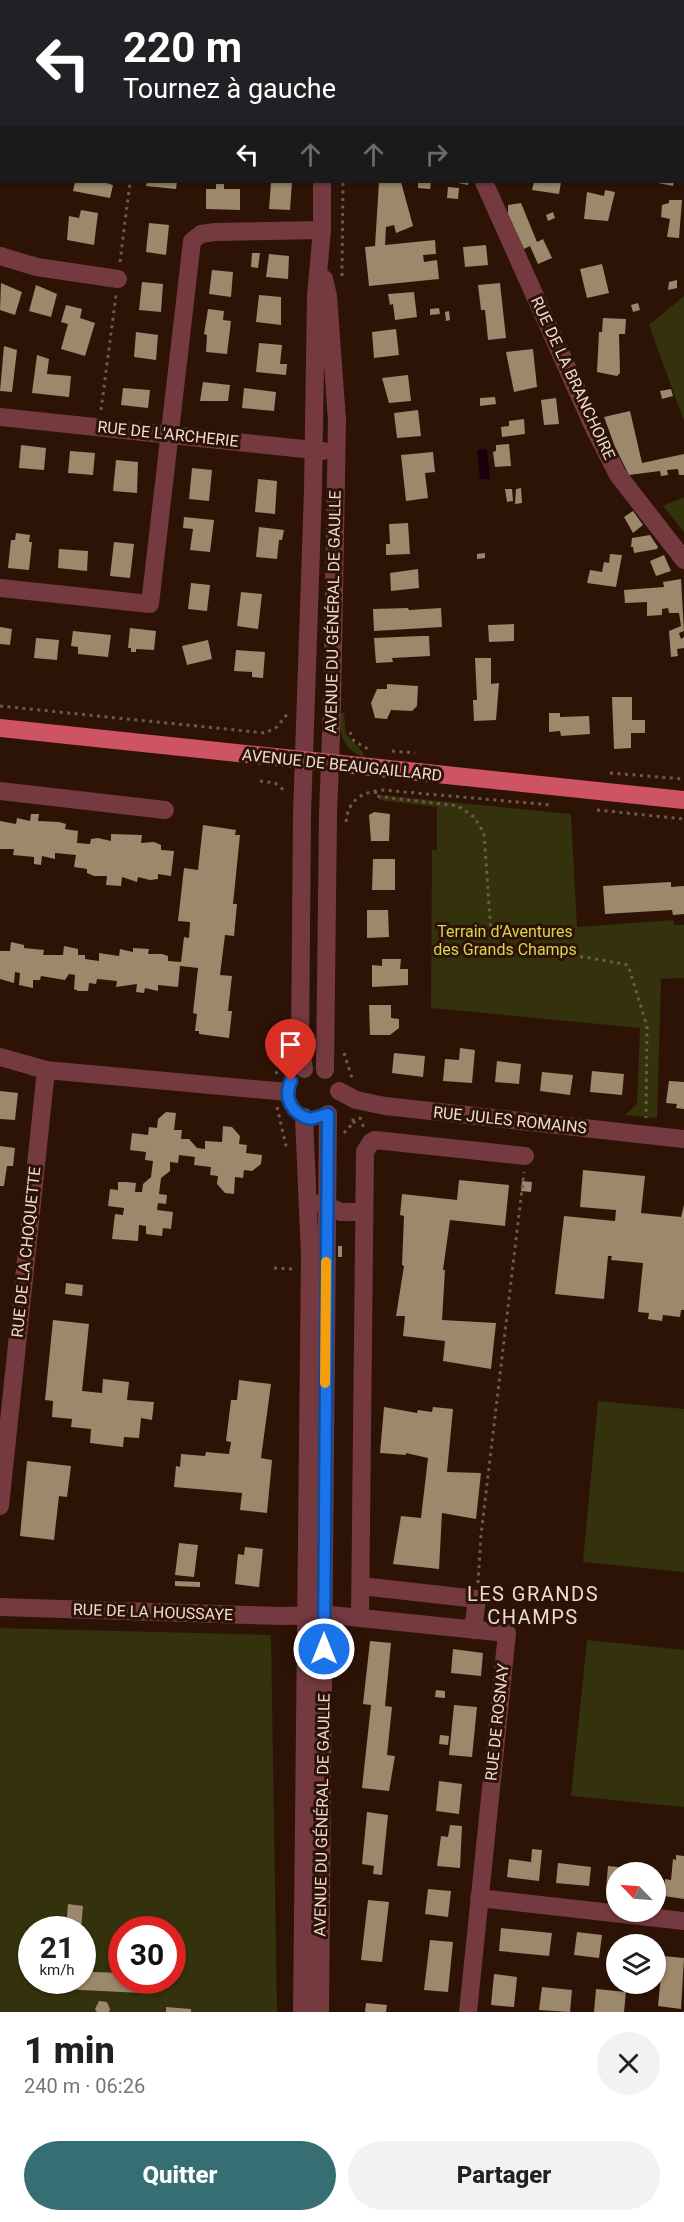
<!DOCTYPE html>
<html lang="fr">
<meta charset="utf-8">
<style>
:root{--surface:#fff;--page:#f2f2f2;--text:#202124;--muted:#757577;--accent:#366e74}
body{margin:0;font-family:Roboto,sans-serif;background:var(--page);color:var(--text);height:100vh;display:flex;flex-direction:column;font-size:22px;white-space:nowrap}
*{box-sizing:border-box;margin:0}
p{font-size:20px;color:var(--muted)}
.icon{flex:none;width:33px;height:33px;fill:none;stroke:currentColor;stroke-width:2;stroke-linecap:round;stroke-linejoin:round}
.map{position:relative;height:2012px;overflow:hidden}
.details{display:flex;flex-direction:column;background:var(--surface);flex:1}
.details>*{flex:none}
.hud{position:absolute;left:0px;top:0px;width:684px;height:183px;box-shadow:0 2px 4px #0004;background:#202124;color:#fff;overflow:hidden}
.needle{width:39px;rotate:295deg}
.buttons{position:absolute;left:606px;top:1862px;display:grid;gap:12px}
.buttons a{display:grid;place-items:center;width:60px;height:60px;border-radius:50%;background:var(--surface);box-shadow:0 2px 4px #0004;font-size:30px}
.speed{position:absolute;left:18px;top:1916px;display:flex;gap:12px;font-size:30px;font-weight:700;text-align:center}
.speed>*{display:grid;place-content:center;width:78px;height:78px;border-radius:50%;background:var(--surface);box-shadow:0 2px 4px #0004;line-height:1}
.speed small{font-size:15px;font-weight:400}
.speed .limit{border:9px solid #d22;background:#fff;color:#111}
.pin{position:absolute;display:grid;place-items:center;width:51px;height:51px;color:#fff;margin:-62px -26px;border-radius:50% 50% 50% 0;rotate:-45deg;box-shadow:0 0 6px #0007}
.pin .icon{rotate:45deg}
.me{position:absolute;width:66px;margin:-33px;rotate:0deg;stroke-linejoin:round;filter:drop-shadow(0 0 4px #0008)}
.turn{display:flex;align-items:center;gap:21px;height:126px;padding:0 24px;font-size:27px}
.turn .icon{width:78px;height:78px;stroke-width:2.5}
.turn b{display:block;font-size:42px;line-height:51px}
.lanes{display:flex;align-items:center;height:57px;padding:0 24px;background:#0003;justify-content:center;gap:30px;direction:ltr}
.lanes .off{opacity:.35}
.round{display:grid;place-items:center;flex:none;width:63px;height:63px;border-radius:32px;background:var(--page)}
.summary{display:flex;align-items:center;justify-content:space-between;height:102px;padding:0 24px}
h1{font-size:36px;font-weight:800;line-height:45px}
.button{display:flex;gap:12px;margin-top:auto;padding:12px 24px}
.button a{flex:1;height:69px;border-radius:36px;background:var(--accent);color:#fff;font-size:24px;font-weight:800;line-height:69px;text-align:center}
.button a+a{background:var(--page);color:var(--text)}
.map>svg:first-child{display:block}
.green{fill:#33320c;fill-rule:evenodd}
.water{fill:#18000e}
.building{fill:#9c886a}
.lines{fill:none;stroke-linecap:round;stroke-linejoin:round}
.path{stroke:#6f584c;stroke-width:3;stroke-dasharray:3 4.5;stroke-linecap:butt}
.minor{stroke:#753a40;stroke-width:18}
.major{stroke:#ce5464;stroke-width:18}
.route-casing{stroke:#114b97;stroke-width:15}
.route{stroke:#1a73e8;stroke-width:10}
.slow{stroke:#f59e0b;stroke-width:10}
.labels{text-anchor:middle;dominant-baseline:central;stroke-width:6;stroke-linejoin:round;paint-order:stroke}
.street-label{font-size:16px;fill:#eddad1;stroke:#2d1306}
.park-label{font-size:16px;fill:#d7d650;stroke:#2d1306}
.quarter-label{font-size:20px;letter-spacing:1.5px;fill:#eddad1;stroke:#2d1306}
</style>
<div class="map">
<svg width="684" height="2012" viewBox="0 0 684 2012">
<rect width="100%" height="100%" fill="#2d1306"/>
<!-- green -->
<path class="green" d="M684 296V421L649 325Z
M684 497V532L663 506Z
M338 713H344L346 734 363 752 364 757C342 749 340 734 338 713Z
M379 795 571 814 577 927 673 920 674 925H684V978L661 979 657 1118 625 1115 637 1104 640 1028 431 1008 432 850H437V807L379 800Z
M598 1401 684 1409V1572L583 1562Z
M0 1628 271 1635 277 2012H0ZM32 1929H82V1980H32ZM122 1929H172V1980H122Z
M587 1640 684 1650V1807L571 1796Z"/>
<!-- water -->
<path class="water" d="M487 449 490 479H480L477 450Z"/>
<!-- building -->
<path class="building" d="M75 182H103L113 185 110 198 73 191Z
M147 182H177L176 189 146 186Z
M271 182H292L290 210 269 209Z
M379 182H401L413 226 396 233 394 225 386 227 385 245 435 240 436 254 423 255 424 262 437 260 439 279 369 286 365 247 375 246Z
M418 182H431L430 189 418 188Z
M453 182H469L468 185Z
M534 182H561L559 194 532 190Z
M653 182H674L673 186Z
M216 184H224V189H240V210L206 209V189H216Z
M448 187 459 188 458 199 447 198Z
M605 190 615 192 608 221 584 219 587 192 604 196Z
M669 200H682L679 238 667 237 670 219 661 217 662 205 669 203Z
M521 203 537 242 543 239 552 258 538 264 530 246 524 249 508 214V205Z
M81 210 98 213 94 245 67 240 69 216 79 218Z
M553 212 555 218 548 221 546 215Z
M149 223 169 225 166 255 146 252Z
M486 245 488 265 465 267 463 247Z
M252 253H260L258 268 251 267Z
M269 254 289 256 288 279 266 277Z
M602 264 609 293 587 298 580 269Z
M212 270 233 272 231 297 209 294Z
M677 280V288L668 290 669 282Z
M142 282 163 284 161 312 139 310Z
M1 283 22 292 15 315 0 310Z
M500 283 506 338 488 340 485 310H481L478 285Z
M36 285 57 294 51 317 29 311Z
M414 292 417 317 395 320 393 304 390 305 388 294Z
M259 295 281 297V325L256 322Z
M638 303 640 310 633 312 631 305Z
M66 305 82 309 80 318 95 323 85 356 61 349 68 324 61 322Z
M439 308 440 314 430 315V309Z
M208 309 224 311 223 320 231 321 227 354 206 352 207 335 204 334Z
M449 311 450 320 446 321 445 312Z
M603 318 626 319 625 334H619L620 373 617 376 597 372 599 332H602Z
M396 329 399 355 374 358 372 332Z
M136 332 158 335 156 360 134 357Z
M259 343 282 345 280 364H287L286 375 256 372Z
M4 346 17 350 12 392 0 391Z
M533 349 537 387 514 392 506 352Z
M37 355 49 359 47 374 71 376 69 397 32 393Z
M408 375 411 401 389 403 382 378Z
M203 382 230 385 228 401H200Z
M123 388 150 390 148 408 121 405Z
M244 388 276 392 274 411 242 408Z
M671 389 673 396 662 399 660 391Z
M495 397 496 404 480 406V398Z
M556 398 559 424 544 425 541 400Z
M418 410 421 436 397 438 394 413Z
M630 411 642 463 684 454V475H679L678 469 667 470 668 475 661 476 660 471 629 475 615 447 604 417Z
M524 419 525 434 502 437 501 427 509 426V421Z
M509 444 511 466 495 467 493 452 496 451V445Z
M21 445 46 448 44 470 19 468Z
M70 451 95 453 93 475 68 473Z
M433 452 435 472 425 473 428 498 406 501 401 455Z
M116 460 138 462 137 493 113 491Z
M192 468 212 470 209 501 189 499Z
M258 479 277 481 275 514 255 512Z
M521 488 522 503 515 504 516 489Z
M505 489H512L513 501 507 502Z
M633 511 643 525 633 533 624 517Z
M184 517 214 520 210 552 190 550 193 529 183 528Z
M408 523 410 554 386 555V544H390L389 524Z
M259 527 284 530 282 540H279L277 559 256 557Z
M16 533 30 535 29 542H32L29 570 8 568 11 540H15Z
M650 535 658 547 657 549 634 553 633 547H631L632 538Z
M114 542 134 544 130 578 110 576Z
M59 549 88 551 87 571 58 568Z
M485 553V558L477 559V554Z
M610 554 622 555 616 587 587 583 590 570 602 572 604 562 609 563Z
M664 555 671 571 656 576 650 561Z
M418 569 419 588 391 591 390 573Z
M681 579 684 631 679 633 681 639 684 637V648L677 649 678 656 671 657 669 631 681 626 679 613H669L668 608 662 609V615L647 616V602L625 603 624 590 664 587 663 582Z
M191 583 210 585 207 611 188 609Z
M241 592 262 594 258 629 237 626Z
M408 608 409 610 441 608 442 627 374 631 373 609Z
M514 624V641L489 642 488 625Z
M0 627 12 629 10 645 0 644Z
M130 628 156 631 154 650 136 649V652H131V648H128Z
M73 631 111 635 108 657 78 654V647L71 646Z
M421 636H429L430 656 392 658 393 662 376 663 374 638Z
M36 638 59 640 57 660 34 658Z
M208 640 212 659 187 665 182 646Z
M236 650 265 652 263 678 252 677V672L234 671Z
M475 658H491V684L499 683 496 720 474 721 473 700H477Z
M387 684 418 686 417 706 412 711 391 710 387 719 375 718 371 703 377 689H387Z
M612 697H632V720H645V733H631V748L614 749Z
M549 713H560V717L589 716 590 734 561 736 560 731 549 732Z
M374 812 390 814 389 841H371L369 815Z
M31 814H39L38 821 59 822 66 824 65 829 78 831 77 843 90 844 91 839 98 838 111 841V834L142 835 141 843 154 842 161 845V850L174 851 171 876 158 874V879L150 880 138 877 137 882 122 877 121 886 106 885 107 876H94L87 873V869L74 867 76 855 55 853V859L42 856 41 865 34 864V857L13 855 14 849H0V821L16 824 17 818 30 821Z
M203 825 236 830 235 835H240L233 904H237L234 936 225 935 220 975 232 976 228 1011H232L229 1038 199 1034V1031H195L197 1014 193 1013 198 968 180 966 178 987 158 985V991L145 988 144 993 136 992 137 984 116 987 117 981 97 979 96 984 89 983 88 991H78L74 989 75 975 69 974 65 980 41 976 40 980H33V988L19 985 20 973 15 972 14 983 0 979V951H10L11 942 24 945V948L44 950 43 955H63L64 946 78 949V955H85V959L99 961V953L119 956 120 949 133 952V948L149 949 148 954H162L168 956V961L181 962 184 937 189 938 190 922 178 921 184 868 198 870Z
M373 859H395V890H372Z
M671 882V887L684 886V914L673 915 672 910 605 914 603 886Z
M367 910H388L389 937 367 938Z
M382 959H401L400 969H408V985L372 987V965L382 966Z
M369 1005H391V1018L399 1019V1028L390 1035H370Z
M460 1048 475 1050 472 1083 443 1081 445 1059 459 1060Z
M394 1053 425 1056 423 1077 392 1073Z
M497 1061 521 1064 519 1084 495 1082Z
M592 1071 624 1074 622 1095 590 1092Z
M542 1072 573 1075 570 1095 540 1091Z
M669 1081 684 1082V1109L676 1108 677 1104 666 1103Z
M0 1091 18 1093 15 1120 0 1119Z
M166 1112 176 1113 174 1130H182L181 1139H189L197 1148 205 1149V1141L222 1142 223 1126 232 1127 240 1136 239 1144 247 1145 246 1153 262 1155 261 1164 252 1171 244 1170 243 1178 235 1177 234 1194 225 1193 217 1184 218 1176 210 1175 211 1167 194 1165 195 1157 179 1155 178 1163 170 1162V1171L161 1178 159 1194 167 1195 166 1204 158 1203 157 1210 173 1212 171 1229 163 1228 162 1236 146 1234V1226L139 1225 138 1241 112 1239 115 1214 123 1215 124 1208 108 1206 110 1189 118 1190V1182H127L136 1183 135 1192H142L143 1184 151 1177 153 1161 145 1160 146 1152 130 1150 132 1133 148 1135 149 1127 157 1128 158 1119Z
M0 1146 15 1148 13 1166H7L4 1186H0Z
M583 1170 645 1176 641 1213 681 1217 684 1205V1310H681L680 1317 663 1315 662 1321 648 1319 649 1313 638 1312 643 1263 611 1260 612 1256H608L604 1299 555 1294 564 1216 615 1221 616 1210 580 1207Z
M459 1180 509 1185 505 1226 450 1220 443 1270H445L442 1320 496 1323 491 1369 443 1361 445 1341 403 1336 405 1316H396L404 1266 402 1265 404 1216 400 1215 402 1194 457 1200Z
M522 1181 532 1182 531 1192 521 1191Z
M338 1246H342V1257H338Z
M66 1283 83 1285 82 1296 65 1294Z
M53 1320 89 1324 82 1391 102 1393 103 1379 129 1382 127 1400 154 1402 152 1420 141 1418 139 1438 124 1437 123 1447 90 1443 91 1429 71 1427 72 1419 52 1417 53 1401 45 1400Z
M239 1380 271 1384 261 1458 272 1460 267 1513 240 1510 242 1493 174 1487 176 1466 180 1467 181 1454 205 1456 206 1452 229 1454 231 1442 226 1441 231 1400H237Z
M384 1407 417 1413 418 1410 432 1412 433 1407 453 1409 447 1472 481 1473 476 1519 442 1513 439 1569 393 1564 401 1516 421 1518 428 1458 406 1453V1455L380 1453Z
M27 1461 71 1466 67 1497 59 1496 54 1540 20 1536Z
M179 1543 198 1545 194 1577 175 1575Z
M245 1547 263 1549 259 1587 235 1584 238 1554 244 1555Z
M175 1581 200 1582V1587L175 1586Z
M370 1641 391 1643 385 1706 392 1707 387 1755 395 1756 389 1791 362 1788 371 1705 363 1704Z
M453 1649 483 1653 481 1676 451 1673Z
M436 1690 445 1691V1698L435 1697Z
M454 1705 477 1707 472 1757 449 1755Z
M440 1735 449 1736 448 1745 439 1744Z
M439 1781 462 1784 459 1814 436 1811Z
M367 1812 388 1815 382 1875 373 1874 374 1866 362 1864Z
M450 1825 462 1826 460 1868 437 1866 441 1836 448 1837Z
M532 1849 542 1850 539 1881 507 1877 509 1859 531 1862Z
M676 1855 684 1856V1899L664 1896 665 1879 671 1880 673 1859 676 1860Z
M558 1863 591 1867 589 1886 556 1883Z
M608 1866 629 1868 628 1872H616V1891L606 1890Z
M428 1889 451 1891 448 1917 425 1914Z
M368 1900 389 1902 382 1962 361 1960Z
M68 1904 83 1906 81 1929H66Z
M501 1928 552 1933 549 1956 499 1951Z
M577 1932 602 1935 599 1958 574 1955Z
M430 1940 453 1942 448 1992 424 1990Z
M619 1940 639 1942V1944H619Z
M663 1956 684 1958 681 2009 658 2006Z
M82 1968 93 1969V1972L122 1973V1980H143L142 1993 61 1989V1980H82Z
M494 1974 517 1977 514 2007 491 2005Z
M542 1987 572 1990 570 2012 539 2010Z
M596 1989 626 1992 624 2012H594Z
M99 2001 107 2002 110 2009 109 2012H97L95 2009Z
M366 2003 387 2005 386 2012H365Z
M166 2007 191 2009V2012H166Z"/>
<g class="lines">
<!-- path -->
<path class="path" d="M147 2V0
M331 2 332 0
M120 262 130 182
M342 276 343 182
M101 410 116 295
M0 706 265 733 277 727 288 713
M350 732 354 741 368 749
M392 751 415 753
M610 773 684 779
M260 781 275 783 285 791
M376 791 375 796 458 806 474 817 484 833 491 933 522 953 585 957 628 965 647 1026 646 1118
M597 810 684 819
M346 822C348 800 362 792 382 790L552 805
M344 1053 352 1078
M276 1074 283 1051
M277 1107 287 1150
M353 1123 360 1118 364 1128
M344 1133 353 1123V1116
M274 1268 294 1269
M478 1583 481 1535 524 1172"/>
<!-- minor -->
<path class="minor" d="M254 0 257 2
M355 2V0
M682 95 684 93
M682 165 684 166
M484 182 594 428 618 475 684 560
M0 256 37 267 118 279
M324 279 328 296 337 420 332 707 328 815 325 1070
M0 417 323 451
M0 588 150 604 192 241 201 234 215 232 322 230
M0 791 165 810
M0 1057 46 1070 287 1092
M304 1069 300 1046 302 814 313 490 316 296 322 230V182
M339 1091 356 1100 385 1106 684 1139
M320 1203 341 1212H364
M0 1506 46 1070
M361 1586 477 1599 473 1630
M0 1607 281 1616 331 1615 507 1633 468 2012
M360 1618 365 1152 371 1142 375 1140 525 1156
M479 1898 684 1921
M302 2012 310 1256 304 1117
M320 2012 328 1114"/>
<!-- major -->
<path class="major" d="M0 728 684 800"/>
</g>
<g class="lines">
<!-- route casing -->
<g class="route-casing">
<path id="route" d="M291 1081C283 1098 292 1114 310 1119L328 1114 324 1649"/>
</g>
<!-- route -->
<use href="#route" class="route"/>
<!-- slow -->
<path class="slow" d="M325 1383 326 1262"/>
</g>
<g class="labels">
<!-- street labels -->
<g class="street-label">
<text transform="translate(573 378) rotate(65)">RUE DE LA BRANCHOIRE</text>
<text transform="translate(168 434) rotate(6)">RUE DE L'ARCHERIE</text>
<text transform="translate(333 612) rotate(-89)">AVENUE DU GÉNÉRAL DE GAULLE</text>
<text transform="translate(342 765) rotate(6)">AVENUE DE BEAUGAILLARD</text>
<text transform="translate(510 1120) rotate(6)">RUE JULES ROMAINS</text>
<text transform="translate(26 1252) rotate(-84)">RUE DE LA CHOQUETTE</text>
<text transform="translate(153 1612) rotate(2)">RUE DE LA HOUSSAYE</text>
<text transform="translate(497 1722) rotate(-84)">RUE DE ROSNAY</text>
<text transform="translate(322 1815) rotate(-89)">AVENUE DU GÉNÉRAL DE GAULLE</text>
</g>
<!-- park labels -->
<g class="park-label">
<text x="505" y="931">Terrain d’Aventures<tspan x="505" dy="18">des Grands Champs</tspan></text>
</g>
<!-- quarter labels -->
<g class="quarter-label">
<text x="533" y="1594">LES GRANDS<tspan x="533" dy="23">CHAMPS</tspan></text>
</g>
</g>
</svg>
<div class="buttons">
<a><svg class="needle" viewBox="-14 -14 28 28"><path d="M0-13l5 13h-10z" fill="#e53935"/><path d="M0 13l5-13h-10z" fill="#757577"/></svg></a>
<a><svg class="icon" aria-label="layers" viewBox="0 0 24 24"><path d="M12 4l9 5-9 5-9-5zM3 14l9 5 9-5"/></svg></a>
</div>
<div class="speed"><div>21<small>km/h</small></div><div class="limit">30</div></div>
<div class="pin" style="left:291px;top:1081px;background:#d93025"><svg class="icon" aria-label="arrive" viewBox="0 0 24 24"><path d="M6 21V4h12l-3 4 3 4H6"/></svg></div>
<svg class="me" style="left:324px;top:1649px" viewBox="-20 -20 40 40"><circle r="17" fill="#1a73e8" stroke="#fff" stroke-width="3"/><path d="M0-11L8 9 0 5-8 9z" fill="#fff"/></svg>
<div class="hud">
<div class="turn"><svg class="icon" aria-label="left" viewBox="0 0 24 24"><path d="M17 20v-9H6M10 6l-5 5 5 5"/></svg><div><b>220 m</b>Tournez à gauche</div></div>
<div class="lanes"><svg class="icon" aria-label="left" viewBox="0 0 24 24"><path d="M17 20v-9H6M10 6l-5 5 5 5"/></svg><svg class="icon off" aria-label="ahead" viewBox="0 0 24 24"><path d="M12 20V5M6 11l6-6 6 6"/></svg><svg class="icon off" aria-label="ahead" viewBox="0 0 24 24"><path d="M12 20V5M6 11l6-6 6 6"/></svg><svg class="icon off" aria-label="right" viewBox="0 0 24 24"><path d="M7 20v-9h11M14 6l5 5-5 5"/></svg></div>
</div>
</div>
<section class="details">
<div class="summary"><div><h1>1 min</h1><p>240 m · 06:26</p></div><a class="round"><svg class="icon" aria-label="close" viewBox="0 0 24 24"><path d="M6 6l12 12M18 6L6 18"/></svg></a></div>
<div class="button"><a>Quitter</a><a>Partager</a></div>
</section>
